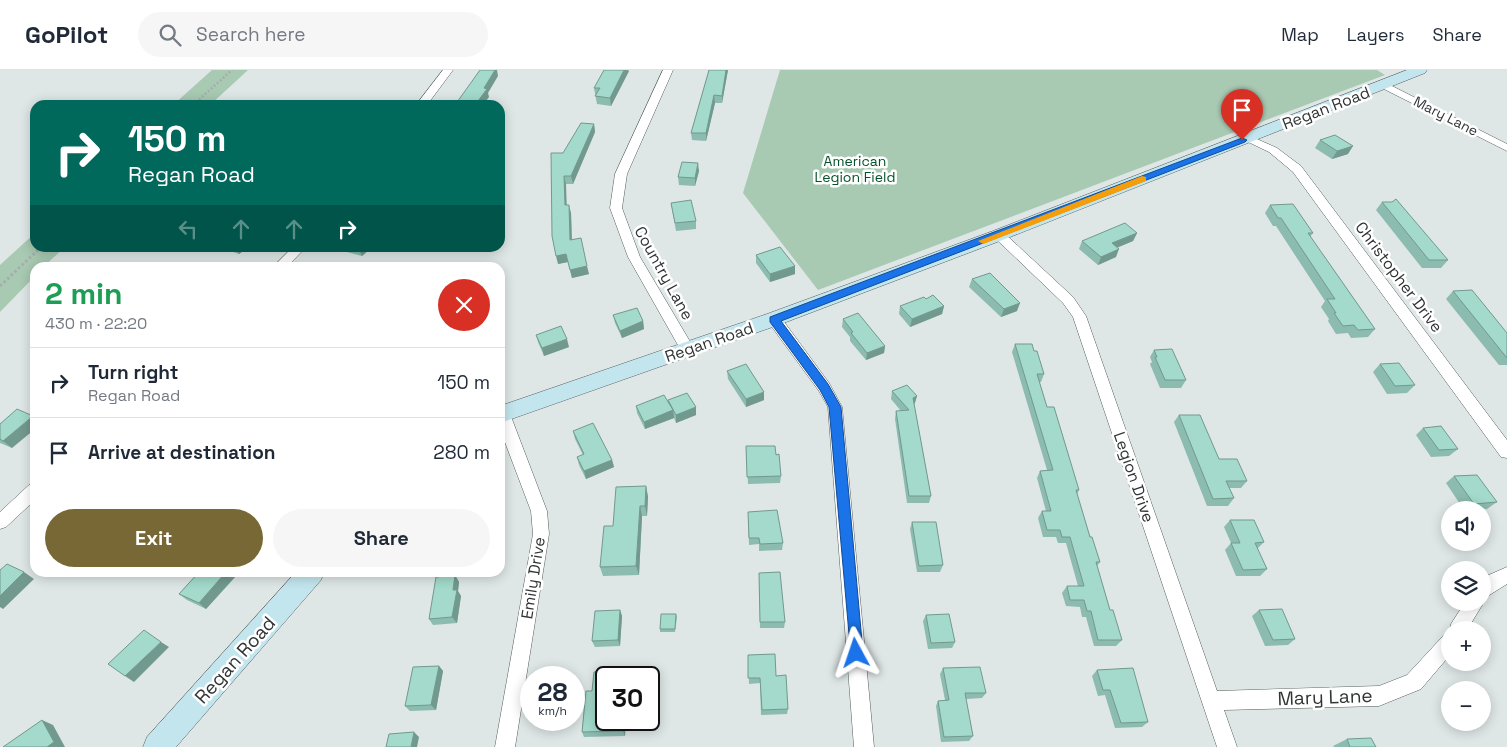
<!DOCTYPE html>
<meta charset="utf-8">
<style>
:root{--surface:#fff;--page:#f6f6f7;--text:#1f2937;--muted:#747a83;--line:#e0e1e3;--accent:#776835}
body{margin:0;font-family:"Space Grotesk",sans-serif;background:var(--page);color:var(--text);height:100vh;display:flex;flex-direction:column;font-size:19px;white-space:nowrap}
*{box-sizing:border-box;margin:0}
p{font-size:16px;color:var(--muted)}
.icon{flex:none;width:28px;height:28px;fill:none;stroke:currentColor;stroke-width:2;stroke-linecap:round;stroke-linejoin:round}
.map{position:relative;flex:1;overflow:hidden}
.sheet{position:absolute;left:30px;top:192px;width:475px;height:315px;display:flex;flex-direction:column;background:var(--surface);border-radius:15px;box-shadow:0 2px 12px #0003}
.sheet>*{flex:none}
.top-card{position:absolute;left:30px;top:30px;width:475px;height:152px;border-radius:15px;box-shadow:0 2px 12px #0003;background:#00695c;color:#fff;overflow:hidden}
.controls{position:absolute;left:1441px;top:431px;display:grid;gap:10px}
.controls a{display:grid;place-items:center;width:50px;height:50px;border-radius:50%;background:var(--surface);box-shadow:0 2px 12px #0003;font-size:25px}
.speed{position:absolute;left:520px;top:596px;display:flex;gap:10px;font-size:25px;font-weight:700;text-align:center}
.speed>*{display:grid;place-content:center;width:65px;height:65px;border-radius:50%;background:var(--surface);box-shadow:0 2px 12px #0003;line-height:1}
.speed small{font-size:12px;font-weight:400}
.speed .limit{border:2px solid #111;border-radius:8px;background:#fff;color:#111}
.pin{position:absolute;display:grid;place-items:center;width:42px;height:42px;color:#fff;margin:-51px -21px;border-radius:50% 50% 50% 0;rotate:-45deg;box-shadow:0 0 5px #0007}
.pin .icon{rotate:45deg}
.me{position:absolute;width:55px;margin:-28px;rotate:355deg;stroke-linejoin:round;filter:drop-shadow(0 0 4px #0008)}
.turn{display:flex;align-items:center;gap:18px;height:105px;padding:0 15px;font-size:22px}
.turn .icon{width:65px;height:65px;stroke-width:2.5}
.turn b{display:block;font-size:35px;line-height:42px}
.lanes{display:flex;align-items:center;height:48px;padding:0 15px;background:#0003;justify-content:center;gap:25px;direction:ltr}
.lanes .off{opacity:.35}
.round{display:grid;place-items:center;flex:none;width:52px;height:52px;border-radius:26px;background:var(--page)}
.head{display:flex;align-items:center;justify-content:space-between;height:85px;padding:0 15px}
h1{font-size:30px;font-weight:700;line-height:38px;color:#1e9e55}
.action{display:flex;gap:10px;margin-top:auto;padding:10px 15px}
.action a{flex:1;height:58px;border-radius:30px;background:var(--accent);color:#fff;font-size:20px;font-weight:700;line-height:58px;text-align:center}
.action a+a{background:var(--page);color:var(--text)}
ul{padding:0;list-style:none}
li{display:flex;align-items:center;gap:15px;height:70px;padding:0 15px;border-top:1px solid var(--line)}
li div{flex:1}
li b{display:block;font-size:19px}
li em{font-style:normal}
header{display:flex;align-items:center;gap:30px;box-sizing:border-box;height:70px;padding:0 25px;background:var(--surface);border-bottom:1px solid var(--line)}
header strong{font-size:24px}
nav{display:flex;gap:28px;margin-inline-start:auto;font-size:18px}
.search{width:350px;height:45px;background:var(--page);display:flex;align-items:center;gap:12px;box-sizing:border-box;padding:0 18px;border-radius:28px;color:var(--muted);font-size:19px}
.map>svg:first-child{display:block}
.green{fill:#a8c9b2}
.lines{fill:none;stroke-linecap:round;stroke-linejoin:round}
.street-casing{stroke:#565d5d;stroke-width:1}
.secondary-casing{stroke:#565d5d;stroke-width:1}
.path-far1{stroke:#a6adad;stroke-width:2.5;stroke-dasharray:2 2;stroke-linecap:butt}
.path{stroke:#a6adad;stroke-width:3;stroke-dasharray:2.5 2.5;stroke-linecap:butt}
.street{fill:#fff;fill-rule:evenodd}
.secondary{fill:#c3e6ee;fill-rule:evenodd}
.wall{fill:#8cbbaf}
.shaded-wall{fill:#72998e}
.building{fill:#a3dacb;stroke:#72998e}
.route{fill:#1a73e8;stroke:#114b97}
.slow{fill:#f59e0b}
.labels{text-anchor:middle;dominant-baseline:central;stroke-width:5;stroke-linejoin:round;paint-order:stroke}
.far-street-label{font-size:14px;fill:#313434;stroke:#fff}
.far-park-label{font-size:14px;fill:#06502c;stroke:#fff}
.street-label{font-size:16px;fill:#313434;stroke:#fff}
.near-street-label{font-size:19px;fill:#313434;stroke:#fff}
</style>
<header>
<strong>GoPilot</strong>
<div class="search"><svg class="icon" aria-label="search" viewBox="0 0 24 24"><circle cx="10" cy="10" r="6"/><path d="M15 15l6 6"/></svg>Search here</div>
<nav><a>Map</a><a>Layers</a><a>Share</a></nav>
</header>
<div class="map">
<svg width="1507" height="677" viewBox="0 0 1507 677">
<rect width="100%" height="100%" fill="#dee6e6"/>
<!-- green -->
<path class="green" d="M212 0H248L210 35H173Z
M780 0H1377L1385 5 818 220 743 123Z
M35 163V178H64L43 197 35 198V206L0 242V195Z"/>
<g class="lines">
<!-- street casing -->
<g class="street-casing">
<path id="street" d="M443 0H453L427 35H416Z
M663 0H673L627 104 622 138 640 187 695 280 693 284H683L628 187 610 138 615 104Z
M1384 12 1507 74V81L1380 17 1379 15Z
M1248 65 1277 78 1301 96 1507 370V388L1501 387 1293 102 1269 82 1244 70 1242 68Z
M999 161 1003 162 1073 227 1086 246 1217 621 1379 616 1407 605 1444 565 1449 563 1451 554 1465 532H1482V508L1507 497V514L1483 529 1484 532 1467 560H1450V585L1421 619 1379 636 1224 640 1237 677H1217L1073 247 1063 233 995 168 993 165 995 162Z
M292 178H305L286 198H272Z
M774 244 779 245 829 313 842 337 874 677H854L828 337 819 321 769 253 767 249 769 245Z
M502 338 507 340 510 344 547 441 549 464 515 677H495L533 464 531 441 500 359V339Z
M35 413V430L6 457 0 459V442L29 415Z"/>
</g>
<!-- secondary casing -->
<g class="secondary-casing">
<path id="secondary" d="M1407 0H1427L1425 3 1005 169 781 254 500 353V336L767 244 993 161Z
M296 502H324L321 510 176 677H143L147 667Z"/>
</g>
<!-- path-far1 -->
<path class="path-far1" d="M193 35 232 0"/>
<!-- path -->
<path class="path" d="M0 216 40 178"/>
<!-- street -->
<use href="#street" class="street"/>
<!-- secondary -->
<use href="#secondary" class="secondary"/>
</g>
<!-- wall -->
<path class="wall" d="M709 0H728L722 33H715L706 71 692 70 691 63Z
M629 1 611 36 597 34 594 18Z
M594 54 595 62 573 114H566V135L571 143 572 169 589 204 572 208 568 192 558 194 563 83Z
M1320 70 1348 84 1332 89 1315 78Z
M699 101 695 116 679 115 678 107Z
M1382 132 1448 190 1441 198H1422L1376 140Z
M671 133 696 151V159L676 161Z
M1270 135 1313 163 1310 167 1375 259 1368 267 1351 268 1348 263 1336 264 1328 251 1329 249 1321 237 1325 231 1276 156H1273L1265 143Z
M1137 163 1133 171 1117 178 1116 187 1098 195 1079 179 1082 171Z
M222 178H247L239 184 224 179Z
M344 178H371L362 186 347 182Z
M756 185 795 196V204L770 212 756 193Z
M972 209 1017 241 1001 247 969 217Z
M1453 221 1507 263V295H1499L1446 229Z
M926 229 944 236 942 244 910 257 899 244 900 236Z
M613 245 643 251 644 259 622 268 615 253Z
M843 249 885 276 884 283 866 290 850 271V267L842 257Z
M536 265 569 277 544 286 538 272Z
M1015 274 1034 281 1044 304 1041 312H1039L1047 337 1079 420 1077 424 1090 467 1100 492 1097 496 1110 540 1122 570 1116 576H1094L1086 547H1082L1080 537 1066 536 1062 523 1067 516H1078L1066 473H1058L1056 467H1043L1038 448 1042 441H1046L1037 408 1040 401 1047 400 1012 282Z
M1154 280 1186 310 1181 318H1160L1150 294 1152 292 1150 287Z
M1380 294 1415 315 1407 323 1387 324 1373 302Z
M727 301 764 330 746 337 728 309Z
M892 321 917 326 914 334 931 426 929 433H907L895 349 896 341H901L891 329Z
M668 331 696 337V345L676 353 674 348 645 359 637 343 636 336Z
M1179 345 1219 389 1247 411 1241 418H1229L1234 428 1228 436H1207L1174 352Z
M0 354 12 378 0 373Z
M1423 358 1458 379 1449 386 1431 387 1416 365Z
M573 361 612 390 614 397 586 409 579 395 577 387 583 385 575 369Z
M746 376 776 385 781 406 780 413 748 414Z
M1454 406 1497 432 1487 439 1464 440 1446 413Z
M646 416 648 427 647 446H642L639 505 603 506 600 497 613 456Z
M748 449 783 473 782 480 759 481V474L749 475Z
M1230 450 1264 472 1257 479 1267 499 1260 506H1236L1225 480 1231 473 1224 457Z
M912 452 943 495 940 502H917L910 459Z
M199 502H230L235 507 206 539 187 530 179 524Z
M759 503 785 552 784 558H760Z
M455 505 459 512 458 521 461 526 457 553 433 555 429 549Z
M620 540 622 546 620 576 595 577 592 571Z
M1259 540 1295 569 1288 575 1265 576 1252 546Z
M676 544 677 547 675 562H660V559Z
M926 545 955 572 952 578 928 579 923 551Z
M748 585 776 606 788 639 787 644 761 645 760 613 749 614Z
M439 596 443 601 436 640 410 641 405 636Z
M943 598 986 623 982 628 966 629 973 666 969 671 941 672 936 636 938 631 945 630 940 604Z
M1097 600 1148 652 1142 657 1115 658 1105 625 1098 626 1092 606Z
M618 601 620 608H606V650H626L625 666 584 667 582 662 586 621H592L594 602Z
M1347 669 1376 677H1334L1333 676Z"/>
<!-- shaded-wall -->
<path class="shaded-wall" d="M495 0H497L498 6 488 23 489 27 483 35H475L484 18Z
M624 0H628L629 1 611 36 610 28Z
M726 0H728L722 33V26Z
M714 25 715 33 706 71V63Z
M594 54 595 62 573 114 571 106Z
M1353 76 1348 84 1332 89 1337 81Z
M698 93 699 101 695 116V108Z
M564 106 566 114 567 143 565 135Z
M569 135 571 143 572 178 570 170Z
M1137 163 1133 171 1108 181 1112 173Z
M235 178H247L239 184Z
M358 178H371L362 186Z
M1119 179 1116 187 1098 195 1101 187Z
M566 184 568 192 558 194 556 186Z
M587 196 589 204 572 208 570 200Z
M795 196V204L770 212V204Z
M1020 233 1017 241 1001 247 1004 239Z
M944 236 942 244 910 257 912 249Z
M643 251 644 259 622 268 620 261Z
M567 269 569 277 544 286 542 278Z
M885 276 884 283 866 290 867 283Z
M764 322V330L746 337V329Z
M917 326 915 333 911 336 913 328Z
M696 337V345L676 353V345Z
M673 340 674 348 645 359 644 352Z
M33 346 35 348V359L12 378 3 371Z
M612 390 614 397 586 409 584 401Z
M646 416 648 427 647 446 645 436Z
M640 436 642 446 639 505 636 496Z
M24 502 34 509 3 539 0 537V526Z
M55 502H63L59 507 54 504Z
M226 502H230L235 507 206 539 199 533Z
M455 505 459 512 458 521 461 526 457 553 452 547 453 520Z
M620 540 622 546 620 576 618 570Z
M161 572 169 577 134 612 125 606Z
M439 596 443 601 436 640 431 635Z
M42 650 53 655 65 677H47Z
M624 650H626L625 666 623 661Z
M414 662 419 667 417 677H411Z"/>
<!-- building -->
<path class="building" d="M480 0H495L484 18 487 19 475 35H455Z
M604 0H624L610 28 595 26 600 18H594Z
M709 0H726L722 26 714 25 706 63H691Z
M358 31 373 33 371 35H354Z
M581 53 594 54 571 106H564L565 135H569L570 170 581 168 587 196 570 200 566 184 556 186 552 166 551 83H563Z
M1335 65 1353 76 1337 81 1320 70Z
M682 92 698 93 695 108 678 107Z
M1396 129 1448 190H1429L1382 132H1392Z
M691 130 696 151 675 153 671 133Z
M1293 134 1313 163H1308L1375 259 1358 260 1354 255 1343 256 1334 243H1336L1327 229H1335L1281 148H1278L1270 135Z
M1125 153 1137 163 1112 173 1119 179 1101 187 1082 171Z
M780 177 795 196 770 204 756 185Z
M990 203 1020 233 1004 239 972 209Z
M1472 220 1507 263V288L1453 221Z
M933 225 944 236 912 249 900 236 924 227 926 229Z
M637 238 643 251 620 261 613 245Z
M858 243 885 276 867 283 851 263 853 262 843 249Z
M561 256 567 269 542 278 536 265Z
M1015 274H1032L1034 281H1037L1044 304H1037L1047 337H1054L1079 420H1076L1090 467H1092L1100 492H1096L1110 540H1113L1122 570H1098L1091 541H1087L1084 530H1070L1067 516H1084L1070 467H1062L1060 460H1047L1042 441H1051L1040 401 1053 400Z
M1172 279 1186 310H1165L1155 287H1157L1154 280Z
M1399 293 1415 315 1395 316 1380 294Z
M746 294 764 322 746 329 727 301Z
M907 315 917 326 913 328 931 426H909L896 341 909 340 892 321Z
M687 323 696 337 676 345 668 330Z
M664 325 673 340 644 352 636 336Z
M17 339 33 346 3 371 0 369V354Z
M1179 345H1200L1219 389H1237L1247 411H1226L1234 428 1213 429Z
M593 353 612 390 584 401 577 387 584 384 573 361Z
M1441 356 1458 379 1439 380 1423 358Z
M746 376H775L776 385 779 384 781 406 747 407Z
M1477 405 1497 432 1474 434 1454 406Z
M646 416 645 436H640L636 496 600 497 604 456H613L616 417Z
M777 440 783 473 760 474 759 468H749L748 442Z
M1230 450H1254L1264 472 1255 473 1267 499 1243 500 1231 473H1240Z
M912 452H936L943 495 919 496Z
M7 494 24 502 0 526V500Z
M199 502H226L199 533 179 524Z
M780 502 785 552H760L759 503Z
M455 505 453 520H457L452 547 429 549 436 507Z
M1282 539 1295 569 1273 570 1259 540Z
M620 540 618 570 592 571 595 541Z
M661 544H676L675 559H660Z
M949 544 955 572 931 573 926 545Z
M144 560 161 572 125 606 108 594Z
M775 584 776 606 786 605 788 639 762 640 760 608H748V585Z
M439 596 431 635 405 636 413 597Z
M980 597 986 623H965L973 666 944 667 938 631 949 630 943 598Z
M1133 598 1148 652 1121 653 1110 620H1103L1097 600Z
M618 601 617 608H606V650H624L623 661 582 662 586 621H592L594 602Z
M42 650 54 672 47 677H3Z
M414 662 411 677H386L389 664Z
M1371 668 1376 677H1350L1347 669Z"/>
<!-- route -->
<path class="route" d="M1242 68 1247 70 1245 72 781 251 828 314 841 337 863 583 861 587 856 589 851 587 829 337 820 320 770 252V247Z"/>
<!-- slow -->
<path class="slow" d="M1142 106 1146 107V111L986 173 983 174 978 171Z"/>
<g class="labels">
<!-- far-street labels -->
<g class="far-street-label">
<text transform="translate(1446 46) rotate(27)">Mary Lane</text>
</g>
<!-- far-park labels -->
<g class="far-park-label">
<text x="855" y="91">American<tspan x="855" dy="16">Legion Field</tspan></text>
</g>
<!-- street labels -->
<g class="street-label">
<text transform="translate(1326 38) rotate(-21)">Regan Road</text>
<text transform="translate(664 203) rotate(61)">Country Lane</text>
<text transform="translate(1399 207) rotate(53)">Christopher Drive</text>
<text transform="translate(709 272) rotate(-19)">Regan Road</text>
<text transform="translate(1134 407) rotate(71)">Legion Drive</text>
<text transform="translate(533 508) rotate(-81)">Emily Drive</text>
</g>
<!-- near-street labels -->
<g class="near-street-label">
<text transform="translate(235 590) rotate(-48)">Regan Road</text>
<text transform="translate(1325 627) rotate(-2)">Mary Lane</text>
</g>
</g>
</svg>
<div class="controls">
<a><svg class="icon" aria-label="sound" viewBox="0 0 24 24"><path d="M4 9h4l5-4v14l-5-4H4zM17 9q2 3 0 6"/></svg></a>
<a><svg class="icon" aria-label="layers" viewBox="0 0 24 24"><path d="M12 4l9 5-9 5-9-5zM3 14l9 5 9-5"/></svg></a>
<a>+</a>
<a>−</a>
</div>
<div class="speed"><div>28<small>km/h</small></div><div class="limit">30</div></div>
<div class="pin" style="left:1242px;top:70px;background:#d93025"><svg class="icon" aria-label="arrive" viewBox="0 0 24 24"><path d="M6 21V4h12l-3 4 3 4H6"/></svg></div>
<svg class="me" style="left:856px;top:583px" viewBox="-20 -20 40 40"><path d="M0-17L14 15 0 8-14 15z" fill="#1a73e8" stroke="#fff" stroke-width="4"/></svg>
<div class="top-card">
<div class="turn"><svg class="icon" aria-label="right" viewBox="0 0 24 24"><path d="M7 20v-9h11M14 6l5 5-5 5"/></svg><div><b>150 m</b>Regan Road</div></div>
<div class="lanes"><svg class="icon off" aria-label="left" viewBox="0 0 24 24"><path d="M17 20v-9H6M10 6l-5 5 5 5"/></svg><svg class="icon off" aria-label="ahead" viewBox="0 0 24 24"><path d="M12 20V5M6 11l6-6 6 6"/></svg><svg class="icon off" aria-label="ahead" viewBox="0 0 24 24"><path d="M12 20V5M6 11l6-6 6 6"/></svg><svg class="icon" aria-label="right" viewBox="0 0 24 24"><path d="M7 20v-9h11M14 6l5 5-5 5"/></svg></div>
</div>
<section class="sheet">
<div class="head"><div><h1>2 min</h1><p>430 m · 22:20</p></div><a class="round" style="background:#d93025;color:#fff"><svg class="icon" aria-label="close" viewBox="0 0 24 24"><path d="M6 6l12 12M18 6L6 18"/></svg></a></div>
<ul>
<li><svg class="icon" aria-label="right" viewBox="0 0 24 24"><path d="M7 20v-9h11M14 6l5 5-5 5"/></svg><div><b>Turn right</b><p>Regan Road</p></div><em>150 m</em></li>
<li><svg class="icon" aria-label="arrive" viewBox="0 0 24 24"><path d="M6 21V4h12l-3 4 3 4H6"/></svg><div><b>Arrive at destination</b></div><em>280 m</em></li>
</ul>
<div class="action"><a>Exit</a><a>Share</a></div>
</section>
</div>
